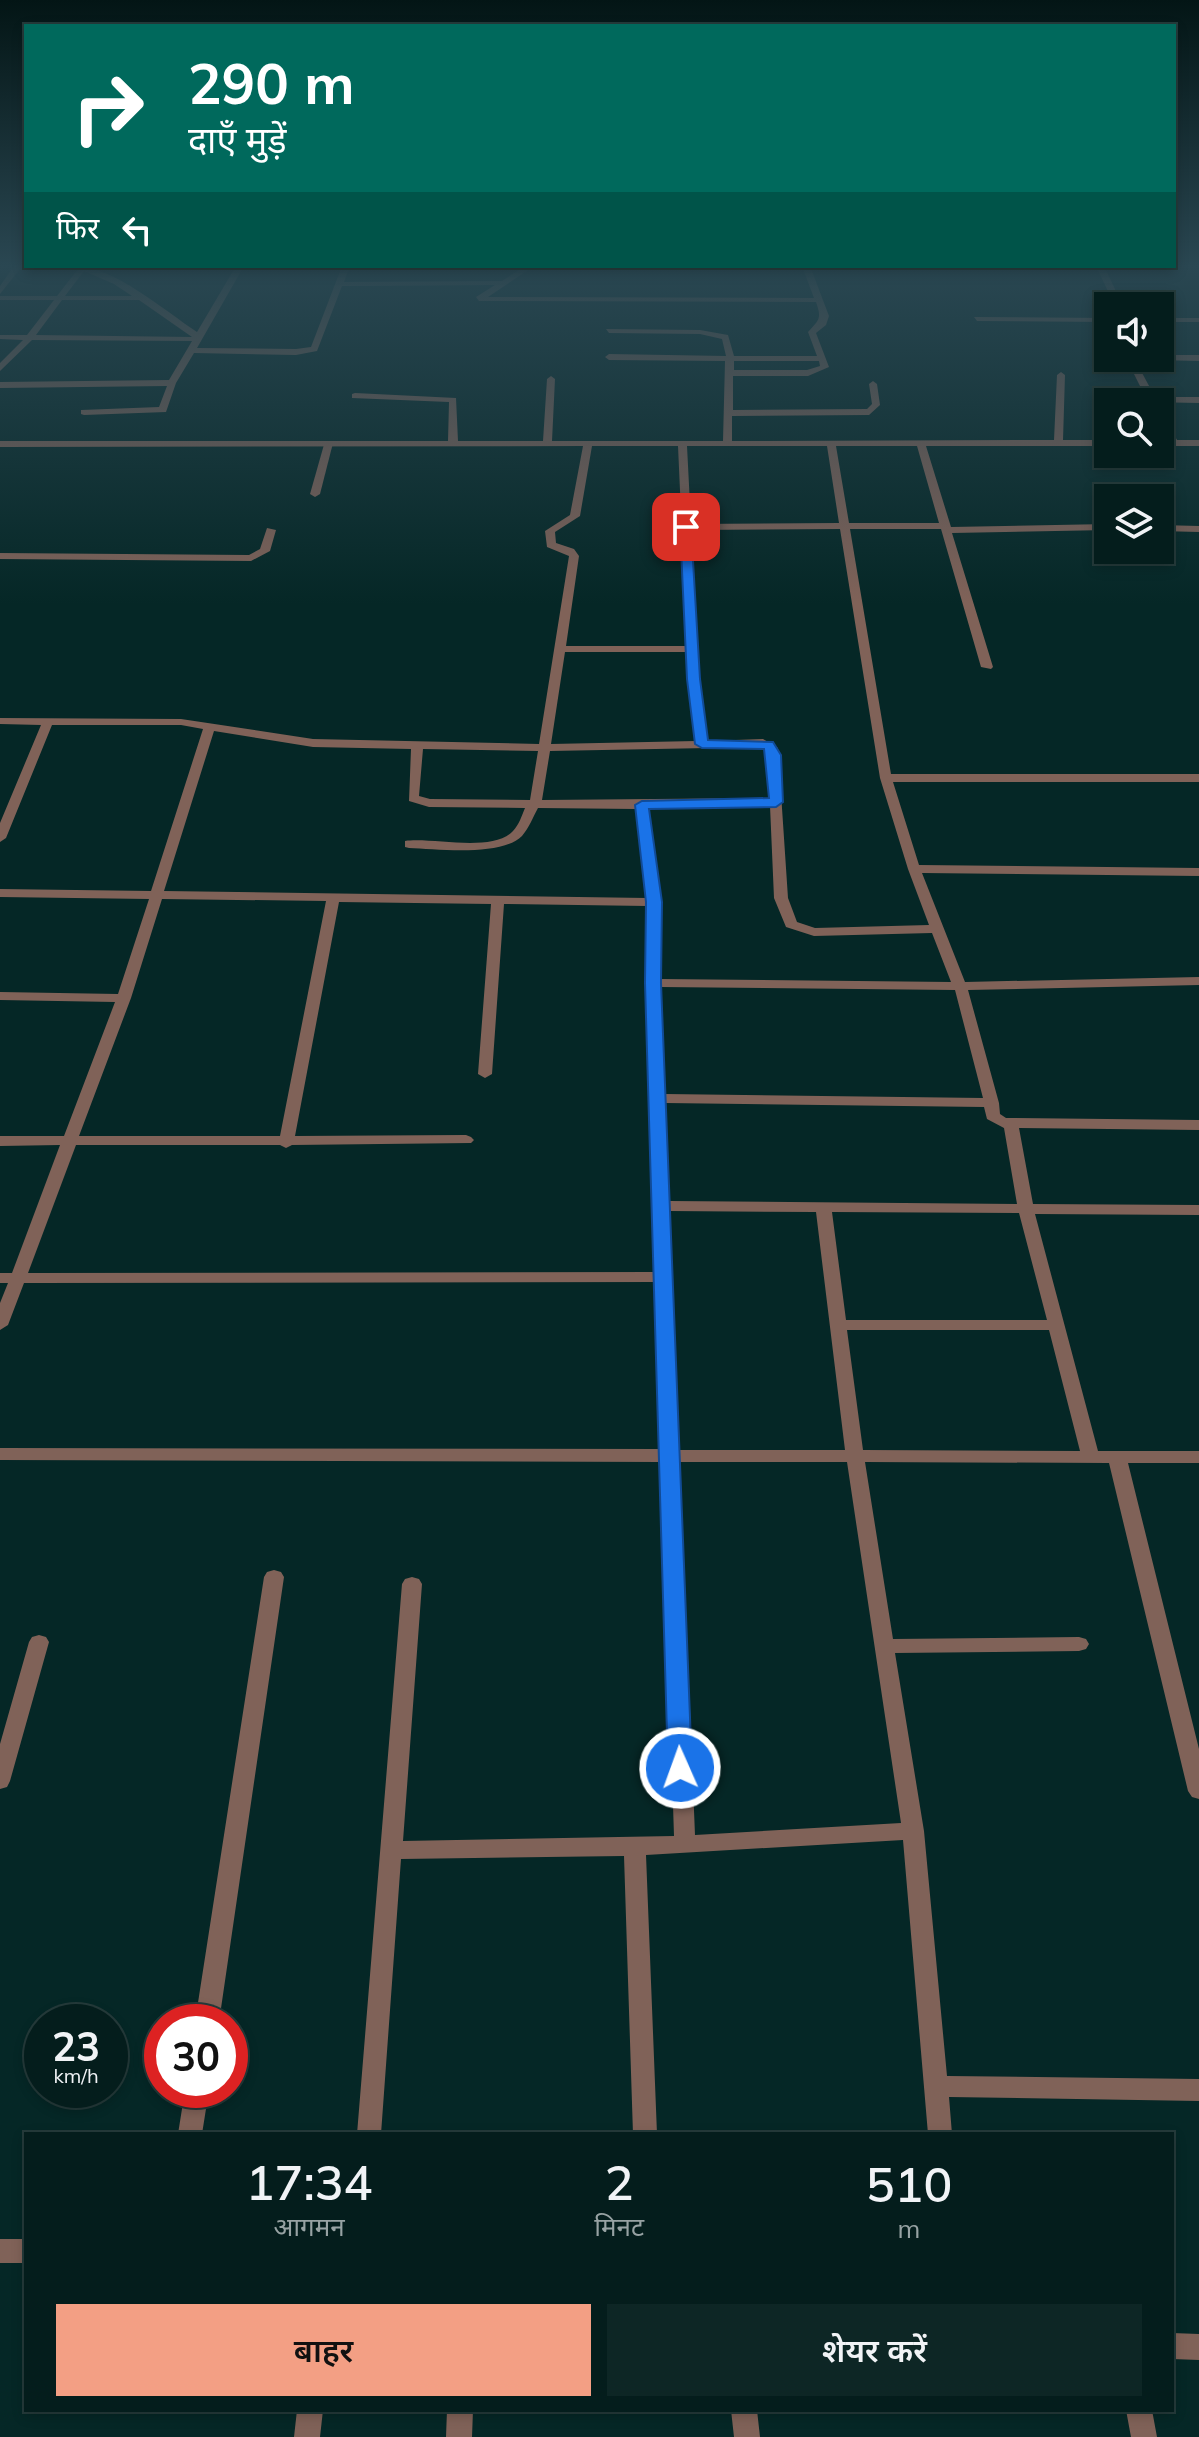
<!DOCTYPE html>
<html lang="hi">
<meta charset="utf-8">
<style>
:root{--surface:#041d1c;--page:#0d2625;--text:#f1f3f6;--muted:#97a2a3;--line:#253b3b;--accent:#f39f84}
body{margin:0;font-family:Mulish,"Noto Sans Devanagari",sans-serif;background:var(--page);color:var(--text);height:100vh;display:flex;flex-direction:column;font-size:30px;white-space:nowrap}
*{box-sizing:border-box;margin:0}
p{font-size:26px;color:var(--muted)}
.icon{flex:none;width:44px;height:44px;fill:none;stroke:currentColor;stroke-width:2;stroke-linecap:round;stroke-linejoin:round}
.map{position:relative;flex:1;overflow:hidden}
.sheet{position:absolute;left:24px;top:2132px;width:1150px;height:280px;display:flex;flex-direction:column;background:var(--surface);border-radius:0px;box-shadow:0 4px 12px #0003,0 0 0 2px var(--line)}
.sheet>*{flex:none}
.guide{position:absolute;left:24px;top:24px;width:1152px;height:244px;border-radius:0px;box-shadow:0 4px 12px #0003,0 0 0 2px var(--line);background:#00695c;color:#fff;overflow:hidden}
.controls{position:absolute;left:1094px;top:292px;display:grid;gap:16px}
.controls a{display:grid;place-items:center;width:80px;height:80px;border-radius:0px;background:var(--surface);box-shadow:0 4px 12px #0003,0 0 0 2px var(--line);font-size:40px}
.speed{position:absolute;left:24px;top:2004px;display:flex;gap:16px;font-size:40px;font-weight:700;text-align:center}
.speed>*{display:grid;place-content:center;width:104px;height:104px;border-radius:50%;background:var(--surface);box-shadow:0 4px 12px #0003,0 0 0 2px var(--line);line-height:1}
.speed small{font-size:20px;font-weight:400}
.speed .limit{border:12px solid #d22;background:#fff;color:#111}
.pin{position:absolute;display:grid;place-items:center;width:68px;height:68px;color:#fff;margin:-34px;border-radius:16px;box-shadow:0 4px 12px #0006}
.me{position:absolute;width:88px;margin:-44px;rotate:358deg;stroke-linejoin:round;filter:drop-shadow(0 0 6px #0008)}
.turn{display:flex;align-items:center;gap:28px;height:168px;padding:0 32px;font-size:36px}
.turn .icon{width:104px;height:104px;stroke-width:2.5}
.turn b{display:block;font-size:56px;line-height:68px}
.then{display:flex;align-items:center;height:76px;padding:0 32px;background:#0003;gap:16px;font-size:30px}
.eta{display:flex;justify-content:space-evenly;align-items:center;height:136px;text-align:center}
.eta b{font-size:48px;font-weight:600;line-height:56px}
.action{display:flex;gap:16px;margin-top:auto;padding:16px 32px}
.action a{flex:1;height:92px;border-radius:0px;background:var(--accent);color:#111;font-size:32px;font-weight:600;line-height:92px;text-align:center}
.action a+a{background:var(--page);color:var(--text)}
.map>svg:first-child{display:block}
.lines{fill:none;stroke-linecap:round;stroke-linejoin:round}
.service{fill:#806258;fill-rule:evenodd}
.minor{fill:#806258;fill-rule:evenodd}
.route{fill:#1a73e8;stroke:#114b97;stroke-width:2}
</style>
<div class="map">
<svg width="1199" height="2437" viewBox="0 0 1199 2437">
<rect width="100%" height="100%" fill="#052726"/>
<g class="lines">
<!-- service -->
<path class="service" d="M325 441 333 443 320 494 315 497 310 494Z"/>
<!-- minor -->
<path class="minor" d="M16 263 23 265 0 294V286Z
M74 266C114 266 165 311 197 332L236 266H244L197 348 296 349 311 347 342 266H350L344 282 502 281 525 266H534L488 297 814 298 802 266H810L829 316 826 325 816 333 829 367 808 376H733V410L867 409 872 404 869 384 873 381 877 384 880 405 869 415 732 416V441L1054 440 1057 375 1061 372 1065 375 1063 440H1108V446H926L951 527 1108 524V530L952 533 993 667 991 669 981 667 941 529H850L891 774H1199V782H893L919 865 1199 868V876L922 873 965 982 1199 977V985L968 990 999 1103 1000 1114 1006 1118 1199 1120V1130L1019 1128 1033 1204 1199 1205V1215L1035 1214 1098 1451H1199V1463H1128L1199 1749V1799L1192 1797 1188 1791 1109 1463 865 1462 893 1639 1079 1637 1086 1639 1089 1644 1086 1649 1079 1651 895 1653 924 1831 947 2076 1199 2079V2101L949 2097 952 2134H928L903 1840 646 1855 657 2134H633L624 1856 401 1859 381 2134H357L402 1584 405 1579 412 1577 419 1579 422 1584 403 1841 674 1836 662 1462 0 1460V1448L661 1449 656 1282 24 1283 8 1325 0 1330V1303L8 1283H0V1273H12L60 1145 0 1146V1136H64L115 1002 0 1000V992L118 994 149 899 0 897V889L151 891 203 729 181 725H52L6 838 0 842V823L41 725 0 724V718L181 719 313 739 539 744 569 556 547 547 545 531 570 515 583 446 0 447V441H448L449 402 352 398V394L355 393 456 398 458 441H543L547 379 551 376 555 379 552 441H723L725 361 609 360 605 357 609 354 726 356 722 339 700 334 609 333 606 329 700 330 728 335 734 356H817L808 332C819 320 822 319 816 302L479 301 476 297 495 285 342 286 317 351 296 355 194 353 176 383 166 412 84 415 81 414V410L159 407 167 386 0 388V382L169 380 192 341 32 340 0 371V363L23 340 0 339V335H27L54 300H0V296H57L78 269ZM84 271 114 284 132 296H65ZM62 300H139L192 337 36 335ZM734 361H819L820 366 807 370H734ZM592 446H678L687 646H566L579 556 574 549 556 543 555 532 580 516ZM687 446H827L839 523 691 524ZM836 446H917L939 523H849ZM840 529 880 778 908 869 929 925 815 928 797 922 788 898 778 748 763 739 707 741 700 679 691 530ZM565 652H687L696 741 551 744ZM214 731 313 747 411 749 409 801 429 807 525 808C522 815 519 825 513 831 493 853 432 837 405 841V847L409 848C437 849 501 857 522 836 529 828 533 817 538 808L636 809 647 898 164 891ZM761 747 767 750 768 755 770 798 542 800 550 751ZM423 749 538 751 530 800 430 799 419 796ZM770 806 774 898 786 927 814 936 932 933 951 982 660 979 661 902 649 809ZM162 899 326 901 280 1136H79L131 998ZM339 902 491 904 478 1074 485 1078 492 1074 504 904 647 906 646 983 656 1272 28 1273 76 1145H280L286 1148 292 1145 471 1143 474 1140 471 1137 466 1135 295 1136ZM660 987 955 990 983 1098 665 1094ZM665 1103 984 1107 987 1119 1004 1128 1017 1204 669 1201ZM669 1211 816 1212 845 1450H679ZM832 1212 1019 1213 1047 1320H846ZM847 1330H1049L1080 1451 863 1450ZM680 1462H847L901 1823 695 1835Z
M1096 266H1104L1123 306H1115Z
M974 317 1108 318V322L977 321Z
M1160 318H1199V322H1160Z
M1160 355H1199V361L1157 360 1156 358H1160Z
M1126 358H1134L1155 397H1199V403L1148 402Z
M1160 413 1164 416 1177 440H1199V446H1160V440H1168L1160 425Z
M1160 525 1199 526V532L1160 531Z
M267 528 276 530 270 551 251 561 0 559V553L249 555 260 549Z
M274 1570 281 1572 284 1577 219 2022H195L264 1577 267 1572Z
M39 1635 46 1637 49 1642 10 1781 7 1787 0 1789V1744L29 1642 32 1637Z
M185 2090H209L202 2134H178Z
M0 2239H26V2263H0Z
M1172 2333 1199 2334V2360L1172 2359Z
M297 2410H323L320 2437H294Z
M447 2410H473L472 2437H446Z
M731 2410H757L760 2437H734Z
M1126 2410H1152L1157 2437H1131Z"/>
</g>
<!-- sky -->
<linearGradient id="sky" x2="0" y2="1"><stop stop-color="#031515"/><stop offset="0.44" stop-color="#2a4752"/><stop offset="1" stop-color="#2a4752" stop-opacity="0"/></linearGradient>
<rect width="1199" height="604" fill="url(#sky)"/>
<!-- route -->
<path class="route" d="M686 524 691 527 700 679 708 740 773 742 781 755 783 802 776 807 649 809 662 902 661 983 692 1768 688 1775H672L668 1768 645 983 646 902 635 805 642 801 769 798 764 749 702 748 695 744 687 679 680 527Z"/>
</svg>
<div class="controls">
<a><svg class="icon" aria-label="sound" viewBox="0 0 24 24"><path d="M4 9h4l5-4v14l-5-4H4zM17 9q2 3 0 6"/></svg></a>
<a><svg class="icon" aria-label="search" viewBox="0 0 24 24"><circle cx="10" cy="10" r="6"/><path d="M15 15l6 6"/></svg></a>
<a><svg class="icon" aria-label="layers" viewBox="0 0 24 24"><path d="M12 4l9 5-9 5-9-5zM3 14l9 5 9-5"/></svg></a>
</div>
<div class="speed"><div>23<small>km/h</small></div><div class="limit">30</div></div>
<div class="pin" style="left:686px;top:527px;background:#d93025"><svg class="icon" aria-label="arrive" viewBox="0 0 24 24"><path d="M6 21V4h12l-3 4 3 4H6"/></svg></div>
<svg class="me" style="left:680px;top:1768px" viewBox="-20 -20 40 40"><circle r="17" fill="#1a73e8" stroke="#fff" stroke-width="3"/><path d="M0-11L8 9 0 5-8 9z" fill="#fff"/></svg>
<div class="guide">
<div class="turn"><svg class="icon" aria-label="right" viewBox="0 0 24 24"><path d="M7 20v-9h11M14 6l5 5-5 5"/></svg><div><b>290 m</b>दाएँ मुड़ें</div></div>
<div class="then">फिर<svg class="icon" aria-label="left" viewBox="0 0 24 24"><path d="M17 20v-9H6M10 6l-5 5 5 5"/></svg></div>
</div>
<section class="sheet">
<div class="eta">
<div><b>17:34</b><p>आगमन</p></div>
<div><b>2</b><p>मिनट</p></div>
<div><b>510</b><p>m</p></div>
</div>
<div class="action"><a>बाहर</a><a>शेयर करें</a></div>
</section>
</div>
